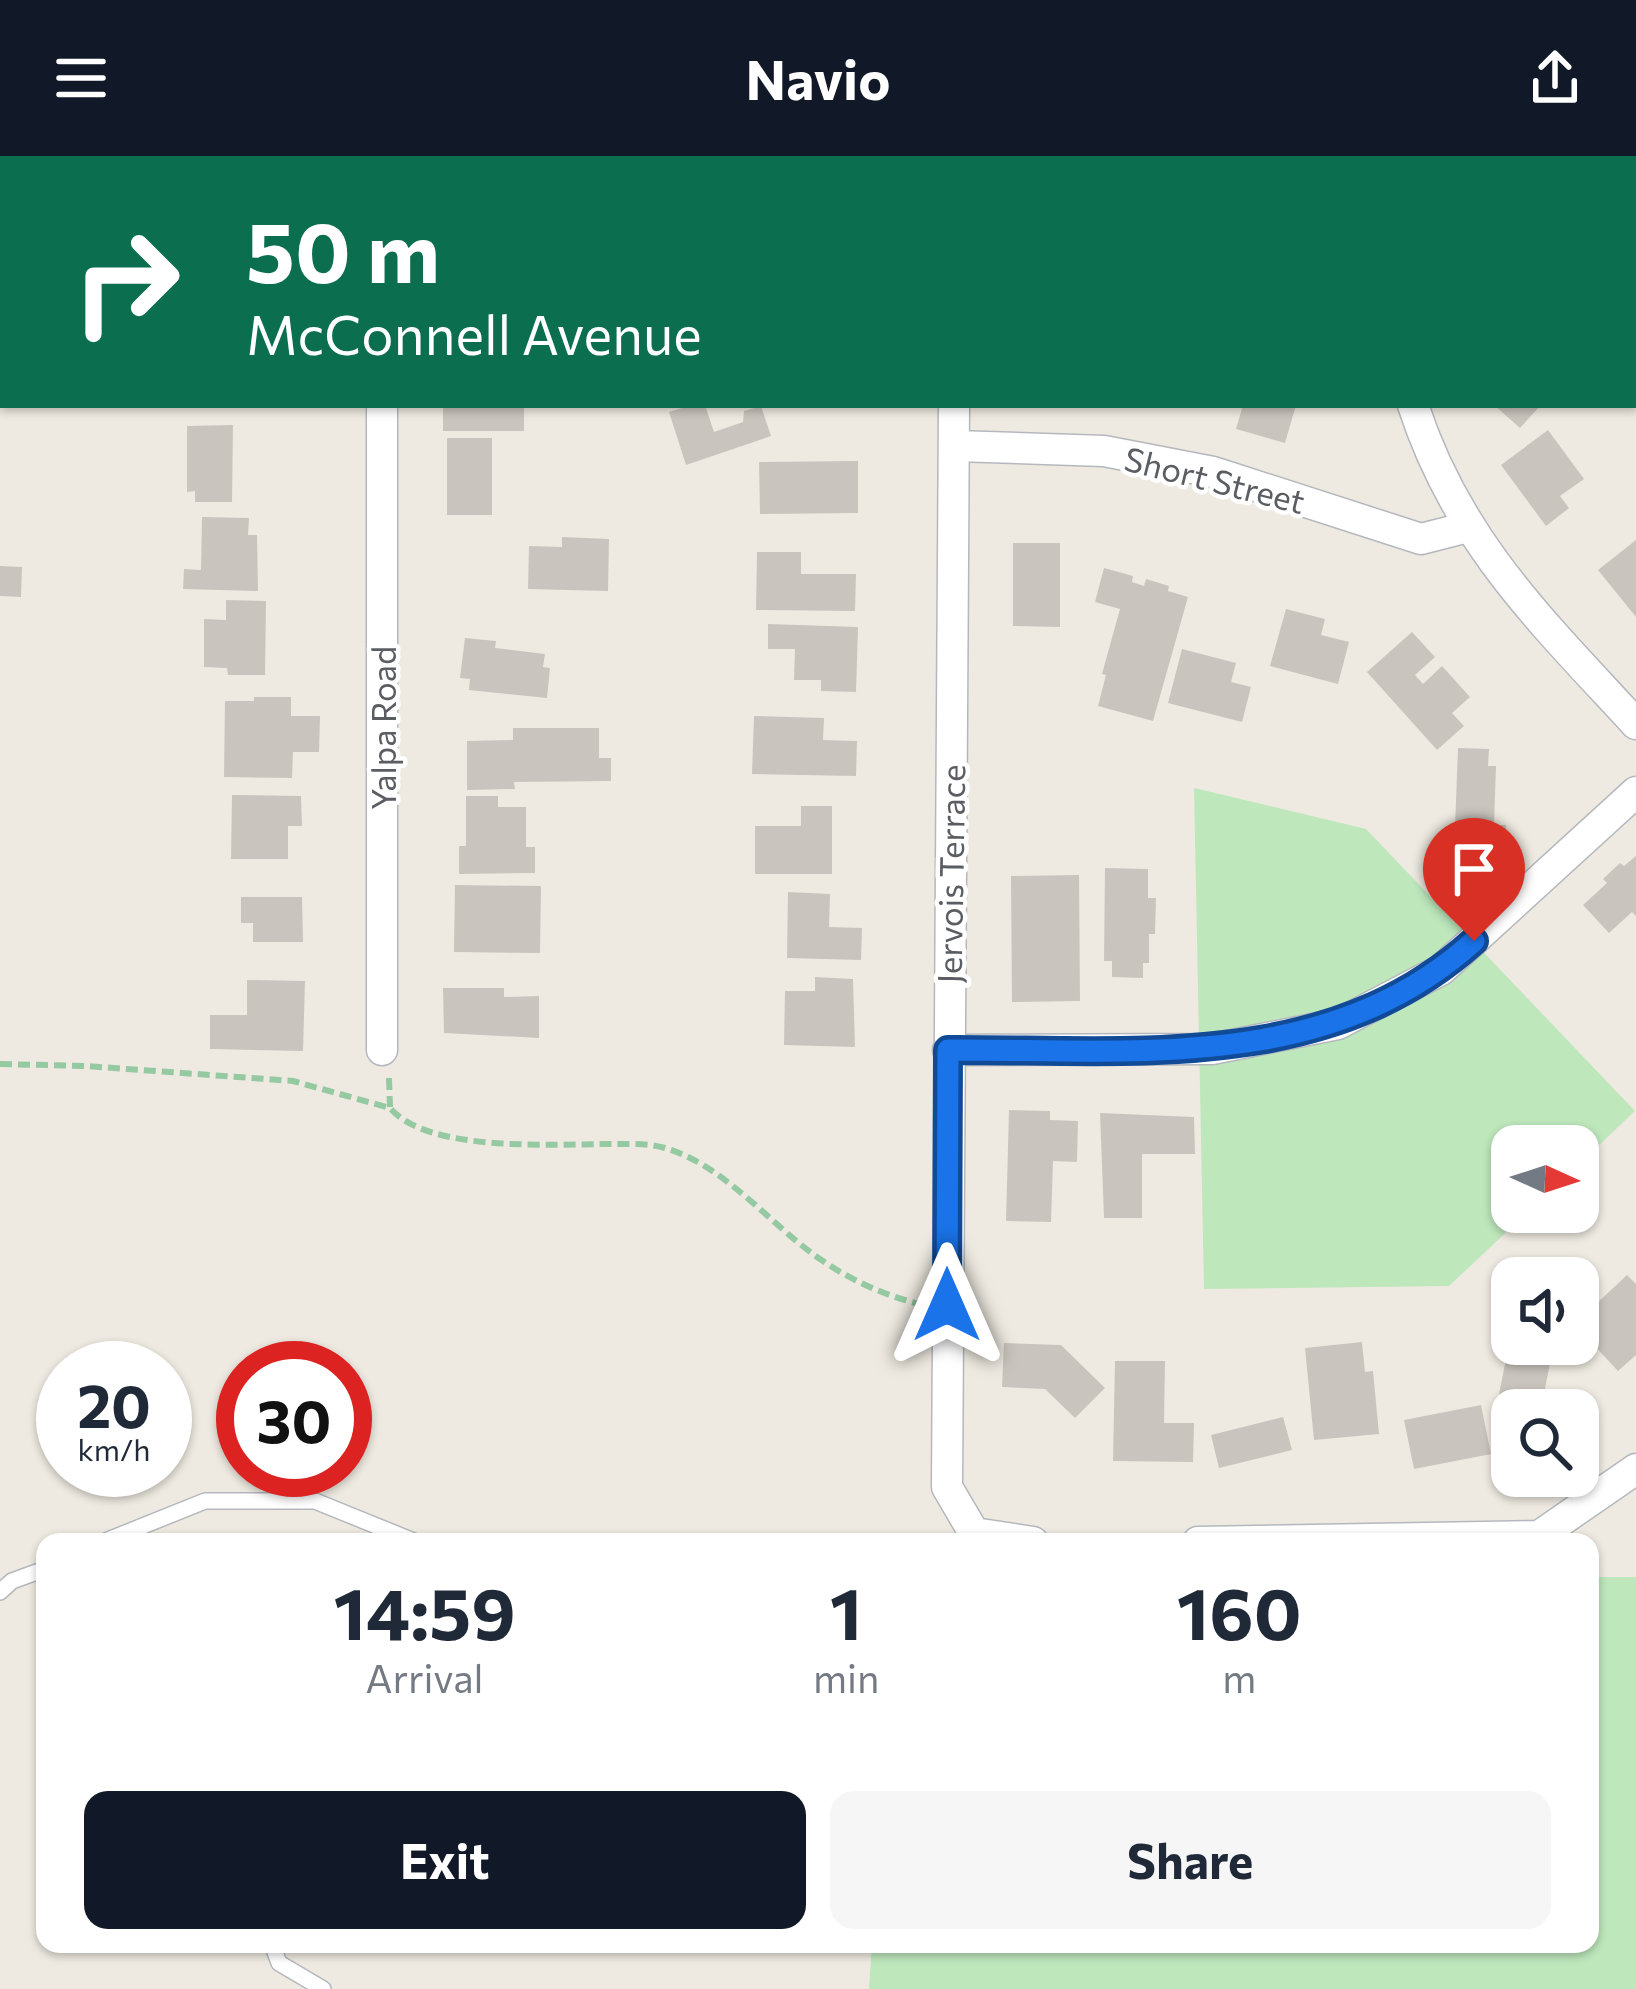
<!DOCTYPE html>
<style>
:root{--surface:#fff;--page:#f6f6f7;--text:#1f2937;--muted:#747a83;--accent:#111827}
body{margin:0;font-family:Commissioner,sans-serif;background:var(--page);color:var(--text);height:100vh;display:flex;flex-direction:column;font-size:45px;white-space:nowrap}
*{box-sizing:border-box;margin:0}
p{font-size:39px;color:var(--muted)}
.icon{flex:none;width:66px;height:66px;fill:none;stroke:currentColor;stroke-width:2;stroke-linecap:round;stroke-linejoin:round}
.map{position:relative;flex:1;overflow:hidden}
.drawer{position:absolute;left:36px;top:1377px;width:1563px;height:420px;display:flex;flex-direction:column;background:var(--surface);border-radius:24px;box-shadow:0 3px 9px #0004}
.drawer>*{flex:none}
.top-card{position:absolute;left:0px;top:0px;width:1638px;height:252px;box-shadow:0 3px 9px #0004;background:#0b6e4f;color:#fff;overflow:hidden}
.needle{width:78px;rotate:93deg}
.fabs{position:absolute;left:1491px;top:969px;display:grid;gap:24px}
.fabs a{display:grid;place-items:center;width:108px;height:108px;border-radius:24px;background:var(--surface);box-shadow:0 3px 9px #0004;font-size:60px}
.speed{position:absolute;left:36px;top:1185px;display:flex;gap:24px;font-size:60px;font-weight:700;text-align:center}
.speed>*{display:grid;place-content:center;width:156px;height:156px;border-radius:50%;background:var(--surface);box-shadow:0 3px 9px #0004;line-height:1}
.speed small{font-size:30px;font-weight:400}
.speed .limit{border:18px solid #d22;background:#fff;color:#111}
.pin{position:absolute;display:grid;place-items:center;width:102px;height:102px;color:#fff;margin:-123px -51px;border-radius:50% 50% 50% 0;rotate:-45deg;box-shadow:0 0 12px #0007}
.pin .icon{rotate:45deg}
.me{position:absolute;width:132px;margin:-66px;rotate:0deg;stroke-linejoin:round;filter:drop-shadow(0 0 9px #0008)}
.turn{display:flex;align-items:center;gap:42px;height:252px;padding:0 48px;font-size:54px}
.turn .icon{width:156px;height:156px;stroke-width:2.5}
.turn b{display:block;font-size:84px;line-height:102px}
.eta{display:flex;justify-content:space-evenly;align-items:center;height:204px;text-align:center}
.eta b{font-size:72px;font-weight:700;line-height:84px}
.cta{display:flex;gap:24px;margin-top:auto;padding:24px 48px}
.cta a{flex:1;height:138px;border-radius:24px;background:var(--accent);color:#fff;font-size:48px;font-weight:700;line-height:138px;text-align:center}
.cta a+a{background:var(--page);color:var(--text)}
header{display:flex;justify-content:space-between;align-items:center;height:156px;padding:0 48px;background:var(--accent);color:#fff;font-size:54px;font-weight:700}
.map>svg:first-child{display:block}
.green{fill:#bee7bc}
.building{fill:#c9c5be}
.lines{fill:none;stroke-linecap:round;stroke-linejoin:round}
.lane-casing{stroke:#b4b8bd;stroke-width:18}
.street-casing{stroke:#b4b8bd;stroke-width:33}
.path{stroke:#94c9a1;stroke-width:6;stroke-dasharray:12 6;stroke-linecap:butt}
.lane{stroke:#fff;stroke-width:15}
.street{stroke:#fff;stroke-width:30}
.route-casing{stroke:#114b97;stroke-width:30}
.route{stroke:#1a73e8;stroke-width:21}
.labels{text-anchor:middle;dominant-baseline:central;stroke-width:9;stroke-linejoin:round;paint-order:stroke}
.street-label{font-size:33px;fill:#5a5e63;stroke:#fff}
</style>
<header><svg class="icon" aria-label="menu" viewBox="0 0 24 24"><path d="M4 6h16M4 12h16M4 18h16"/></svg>Navio<svg class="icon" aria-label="share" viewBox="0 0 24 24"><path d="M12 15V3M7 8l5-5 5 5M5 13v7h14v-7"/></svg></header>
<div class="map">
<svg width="1636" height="1833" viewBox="0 0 1636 1833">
<rect width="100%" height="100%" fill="#eeeae1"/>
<!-- green -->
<path class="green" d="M1194 632 1366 673 1635 955 1578 1009V990H1512V1056H1528L1449 1130 1204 1133Z
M1590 1421H1636V1833H869L872 1788H1590Z"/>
<!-- building -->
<path class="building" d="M443 249H524V275H443Z
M692 249H705L714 276 743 266 744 255 761 250 771 280 686 309 669 256Z
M1243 249H1296L1285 287 1236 273Z
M1494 249H1541L1520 272Z
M233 269 232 346H195V335L187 336V270Z
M1548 274 1584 323 1560 340 1569 352 1546 370 1501 309Z
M447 282H492V359H447Z
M858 305V357L760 358 759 306Z
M202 361 249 362 248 379H257L258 435 183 433 184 413 201 414Z
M562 381 609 383 608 435 528 433 529 390 562 391Z
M1636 384V461L1598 414Z
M1013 387H1060V471L1013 470Z
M757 396H801V418H856L855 455 756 454Z
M0 410 22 411 21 441 0 440Z
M1104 412 1133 420 1132 426 1144 430 1146 423 1169 430 1168 435 1188 441 1153 565 1098 550 1106 519 1102 518 1120 453 1095 446Z
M226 444 266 445 265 519H228L227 512 204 511V463L226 464Z
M1286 453 1325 463 1321 479 1349 486 1338 528 1270 510Z
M768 468 858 471 856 536 821 535V524H794L795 493H768Z
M1412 476 1435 501 1415 519 1423 528 1442 510 1470 541 1452 557 1464 570 1437 594 1367 516Z
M465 482 496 485 495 492 545 498 543 511 550 512 547 542 469 534 470 523 460 522Z
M1182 493 1236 507 1231 526 1251 531 1242 566 1168 547Z
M254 541H291V560H320L319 596H293L292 622 224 621 225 545H254Z
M754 560 824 562 823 584 857 585 856 620 752 618Z
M513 572H599V602H611V625L514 626 515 633 467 634V585L513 584Z
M1458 592 1489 593 1488 610H1496L1494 669H1506L1505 704 1481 703V725L1453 724Z
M232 639 301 640 302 670H288V703H231Z
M466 640H498V651H526V691H535V717L459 718V690H466Z
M801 650H832V718H755V670H801Z
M1636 700V760L1632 756 1609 777 1583 749 1607 727 1603 723 1620 707 1624 710Z
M1105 712 1148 713V742H1156L1155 778H1149V807H1143V822L1112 821V805H1104Z
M1079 719 1080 845 1012 846 1011 720Z
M455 729 541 730 540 797 454 796Z
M788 736 830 738 829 771 862 772 861 804 787 802Z
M241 741H302L303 786H253V767H241Z
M815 821 853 823 855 891 784 889 785 835H815Z
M247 824 305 825 303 895 210 893V859H247Z
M443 832H504V841L539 840V882L444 877Z
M1009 954 1050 955V964L1078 965 1077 1006 1053 1005 1051 1066 1006 1065Z
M1100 957 1194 961 1195 998H1142V1062H1104Z
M1627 1119 1636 1128V1199L1618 1215 1578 1172V1165Z
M1362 1186 1365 1216 1373 1215 1379 1278 1314 1284 1305 1192Z
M1004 1187 1061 1189 1105 1232 1075 1262 1045 1233 1002 1231Z
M1509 1188H1554L1542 1247 1499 1238Z
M1115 1205H1165L1164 1267H1194L1193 1306 1113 1305Z
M1481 1249 1491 1298 1414 1313 1404 1264Z
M1283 1261 1292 1294 1219 1312 1211 1279Z"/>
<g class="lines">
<!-- lane casing -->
<g class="lane-casing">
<path id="lane" d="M103 1386 205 1345H315L416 1386
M0 1436 12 1425 45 1413
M272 1788 279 1807 323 1833"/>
</g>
<!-- street casing -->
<g class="street-casing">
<path id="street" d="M952 0V3
M1487 0 1494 3
M382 3V0
M1386 3 1388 0
M1635 60 1636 59
M954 249 947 1331 974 1377 1033 1386
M1413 249C1457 385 1542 466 1636 568
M955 290 1104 295 1213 316 1421 383 1468 371
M382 894V249
M948 894 1212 893 1338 868 1441 814 1636 636
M1198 1386 1539 1380 1636 1313"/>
</g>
<!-- path -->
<path class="path" d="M0 908 86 910 293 925 390 952C428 997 554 988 610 988 628 988 648 987 665 992 726 1010 769 1068 820 1103 850 1124 884 1139 919 1148
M389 922 390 951"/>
<!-- lane -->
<use href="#lane" class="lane"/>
<!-- street -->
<use href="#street" class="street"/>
</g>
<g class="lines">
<!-- route casing -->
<g class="route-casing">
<path id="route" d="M947 1149 948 894C1131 893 1327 918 1474 785"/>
</g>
<!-- route -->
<use href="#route" class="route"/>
</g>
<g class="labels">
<!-- street labels -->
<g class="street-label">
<text transform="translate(1215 323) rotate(14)">Short Street</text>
<text transform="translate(382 572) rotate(-90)">Yalpa Road</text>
<text transform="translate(950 718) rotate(-89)">Jervois Terrace</text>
</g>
</g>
</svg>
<div class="fabs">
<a><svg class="needle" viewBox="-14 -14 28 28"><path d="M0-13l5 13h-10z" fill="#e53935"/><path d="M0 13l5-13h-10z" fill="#747a83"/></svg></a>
<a><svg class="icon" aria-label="sound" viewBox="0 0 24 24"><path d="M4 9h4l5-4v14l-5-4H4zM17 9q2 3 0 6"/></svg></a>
<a><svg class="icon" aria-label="search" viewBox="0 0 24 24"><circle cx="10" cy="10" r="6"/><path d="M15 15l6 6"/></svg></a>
</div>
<div class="speed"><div>20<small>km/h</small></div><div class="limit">30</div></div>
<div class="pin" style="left:1474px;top:785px;background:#d93025"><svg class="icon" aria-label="arrive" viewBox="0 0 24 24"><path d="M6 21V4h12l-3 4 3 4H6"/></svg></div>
<svg class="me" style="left:947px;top:1149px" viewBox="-20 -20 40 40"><path d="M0-17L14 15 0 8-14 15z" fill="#1a73e8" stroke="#fff" stroke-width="4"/></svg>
<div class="top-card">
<div class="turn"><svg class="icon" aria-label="right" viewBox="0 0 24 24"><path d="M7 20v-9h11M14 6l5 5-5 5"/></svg><div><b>50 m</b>McConnell Avenue</div></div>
</div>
<section class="drawer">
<div class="eta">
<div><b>14:59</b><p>Arrival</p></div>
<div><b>1</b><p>min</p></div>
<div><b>160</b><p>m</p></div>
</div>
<div class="cta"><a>Exit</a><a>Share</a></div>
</section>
</div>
